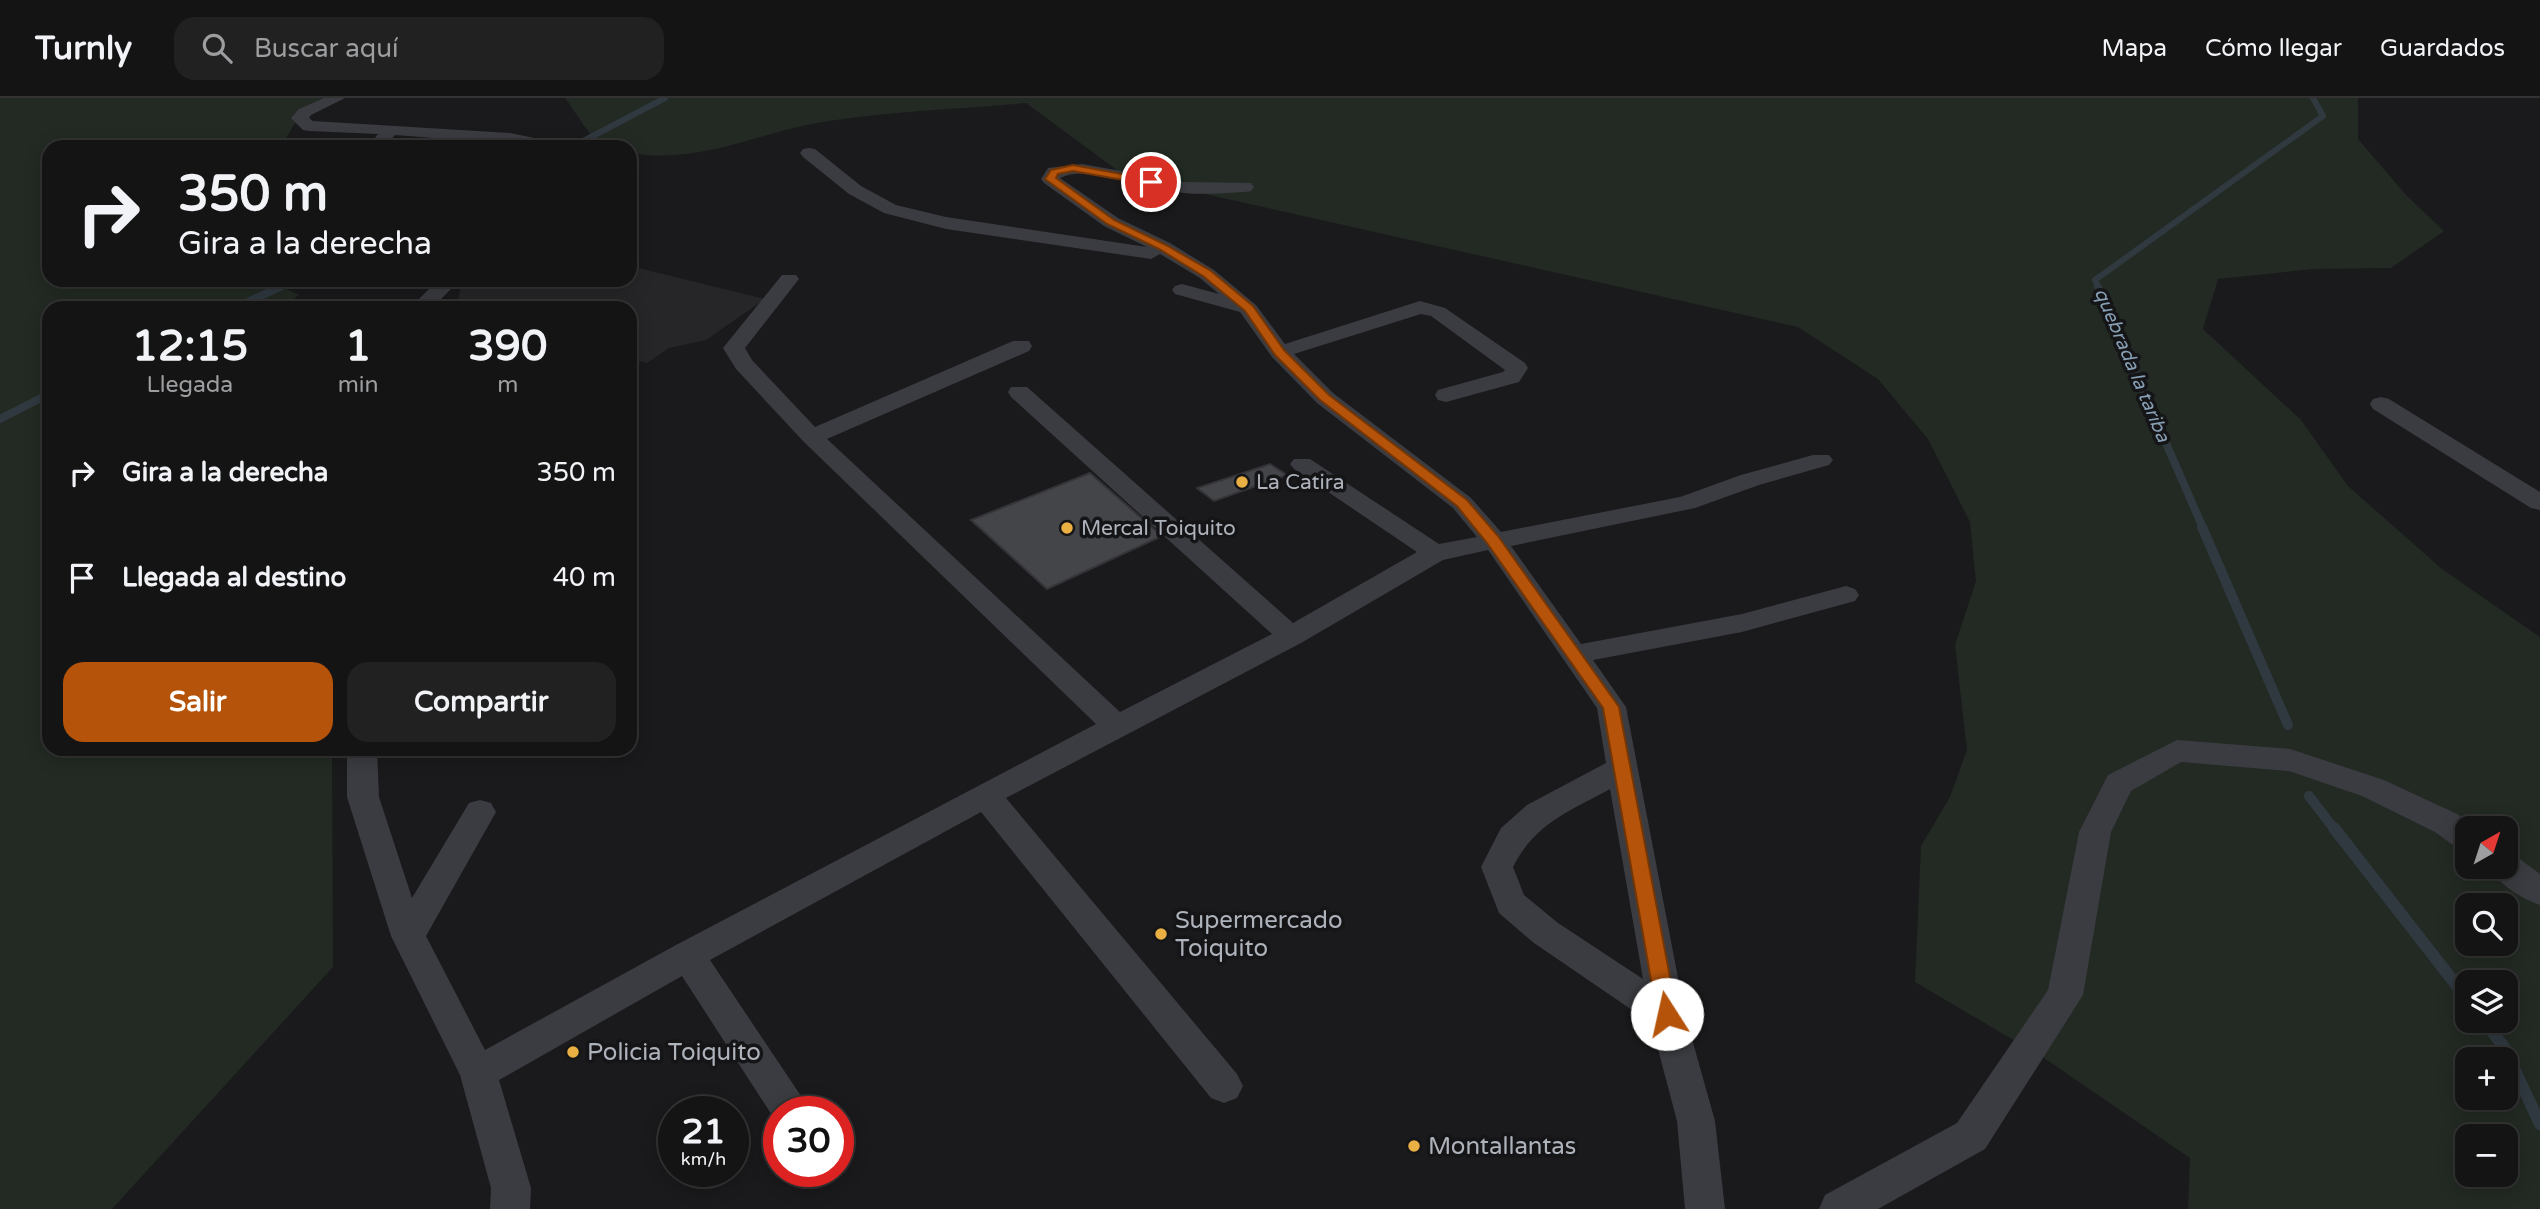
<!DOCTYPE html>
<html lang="es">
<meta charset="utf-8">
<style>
:root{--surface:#141415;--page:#212122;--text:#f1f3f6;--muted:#9d9ea0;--line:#333334;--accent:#b45309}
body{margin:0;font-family:"Varela Round",sans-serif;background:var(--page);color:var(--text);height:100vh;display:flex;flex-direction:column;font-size:26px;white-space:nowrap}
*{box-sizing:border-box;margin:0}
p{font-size:23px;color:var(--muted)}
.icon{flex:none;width:38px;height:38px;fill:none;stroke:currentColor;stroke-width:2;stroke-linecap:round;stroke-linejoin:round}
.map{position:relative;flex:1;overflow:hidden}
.details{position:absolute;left:42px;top:203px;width:595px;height:455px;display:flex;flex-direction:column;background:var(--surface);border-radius:21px;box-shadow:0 4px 18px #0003,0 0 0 2px var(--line)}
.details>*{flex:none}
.banner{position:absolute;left:42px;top:42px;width:595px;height:147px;border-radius:21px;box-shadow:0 4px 18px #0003,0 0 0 2px var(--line);background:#141415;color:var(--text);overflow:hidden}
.needle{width:46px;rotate:39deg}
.controls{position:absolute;left:2455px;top:718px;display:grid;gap:14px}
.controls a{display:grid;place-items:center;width:63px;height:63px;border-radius:14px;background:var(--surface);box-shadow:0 4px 18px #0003,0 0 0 2px var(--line);font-size:35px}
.speed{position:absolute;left:658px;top:998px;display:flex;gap:14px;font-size:35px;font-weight:700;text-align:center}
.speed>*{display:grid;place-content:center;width:91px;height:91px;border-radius:50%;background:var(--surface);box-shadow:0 4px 18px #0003,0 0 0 2px var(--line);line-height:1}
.speed small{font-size:18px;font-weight:400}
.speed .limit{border:10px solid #d22;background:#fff;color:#111}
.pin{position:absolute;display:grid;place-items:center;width:60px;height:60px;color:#fff;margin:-30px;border:4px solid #fff;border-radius:50%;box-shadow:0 2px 7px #0007}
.me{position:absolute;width:77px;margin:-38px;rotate:350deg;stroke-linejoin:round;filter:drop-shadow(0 0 5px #0008)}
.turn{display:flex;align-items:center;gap:24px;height:147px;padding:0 21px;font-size:32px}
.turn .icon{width:91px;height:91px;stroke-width:2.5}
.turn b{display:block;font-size:49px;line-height:60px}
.eta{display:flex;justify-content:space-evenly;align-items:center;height:119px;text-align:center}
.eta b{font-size:42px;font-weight:700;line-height:49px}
.button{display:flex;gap:14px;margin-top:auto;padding:14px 21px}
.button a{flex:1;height:80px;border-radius:21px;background:var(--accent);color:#fff;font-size:28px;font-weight:700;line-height:80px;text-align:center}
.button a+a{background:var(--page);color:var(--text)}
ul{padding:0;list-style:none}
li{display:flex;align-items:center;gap:21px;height:105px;padding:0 21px}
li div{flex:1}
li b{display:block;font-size:26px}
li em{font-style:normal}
header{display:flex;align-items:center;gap:42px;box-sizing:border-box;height:98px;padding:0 35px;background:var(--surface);border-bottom:2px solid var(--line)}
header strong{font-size:33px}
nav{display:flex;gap:38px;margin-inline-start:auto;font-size:24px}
.search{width:490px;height:63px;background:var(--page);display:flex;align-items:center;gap:18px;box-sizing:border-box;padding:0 24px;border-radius:21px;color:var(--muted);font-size:26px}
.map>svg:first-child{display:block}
.built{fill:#262629}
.green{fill:#222a23;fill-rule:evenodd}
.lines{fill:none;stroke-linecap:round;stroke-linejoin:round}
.stream-far3{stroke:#303940;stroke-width:6}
.stream-far2{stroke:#303940;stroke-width:8}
.stream-far1{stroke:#303940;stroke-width:10}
.stream{stroke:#303940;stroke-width:12}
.building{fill:#444549;stroke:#343438;stroke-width:2}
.street{fill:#3b3c41;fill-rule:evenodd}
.route{fill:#b45309;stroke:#753606;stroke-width:2}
.poi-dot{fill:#eab044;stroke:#151517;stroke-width:2.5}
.labels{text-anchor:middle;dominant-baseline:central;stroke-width:7;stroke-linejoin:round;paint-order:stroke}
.far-water-label{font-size:19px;font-style:italic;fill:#879fb4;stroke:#151517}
.poi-label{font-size:21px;fill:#adb2bb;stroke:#151517;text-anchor:start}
.near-poi-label{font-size:24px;fill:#adb2bb;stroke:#151517;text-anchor:start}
</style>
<header>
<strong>Turnly</strong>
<div class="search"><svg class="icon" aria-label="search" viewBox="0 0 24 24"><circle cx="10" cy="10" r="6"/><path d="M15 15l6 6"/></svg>Buscar aquí</div>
<nav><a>Mapa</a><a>Cómo llegar</a><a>Guardados</a></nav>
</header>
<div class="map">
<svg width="2540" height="1111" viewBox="0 0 2540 1111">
<rect width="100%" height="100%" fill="#1a1a1c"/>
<!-- built -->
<path class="built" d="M630 168 765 201 706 242 669 250 647 265 630 261V210H456L462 184 465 182H630Z"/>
<!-- green -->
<path class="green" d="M0 0H340L299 18 284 44 327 49H49V182H268L299 197 282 210H49V651H332L333 869 112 1111H0Z
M565 0H2358V41L2406 97 2444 133 2391 170 2313 171 2218 181 2203 231 2301 322 2348 388 2442 471 2540 539V1111H2188L2190 1060 2044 960 1915 884 1921 748 1950 699 1967 652 1955 547 1976 483 1970 424 1928 341 1878 281 1798 229 1125 78 1026 5C961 11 894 13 829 23 759 33 704 67 630 55V49C621 49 610 51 602 48 595 46 572 9 565 0ZM2468 730H2506V768H2468ZM2468 807H2506V845H2468ZM2468 884H2506V922H2468ZM2468 961H2506V999H2468ZM2468 1038H2506V1076H2468Z"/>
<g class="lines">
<!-- stream-far3 -->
<path class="stream-far3" d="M572 49 665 0
M276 191 296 182
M2099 191 2095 182 2323 18 2313 0"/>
<!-- stream-far2 -->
<path class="stream-far2" d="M2098 189 2203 430
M235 210 280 189
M0 321 49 296"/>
<!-- stream-far1 -->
<path class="stream-far1" d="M2202 429 2288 627
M2309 698 2335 732"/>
<!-- stream -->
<path class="stream" d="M2334 730 2468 902
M2483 922 2504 949 2540 1026"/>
</g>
<!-- building -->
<path class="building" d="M1270 366 1287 377 1214 403 1197 390Z
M1090 375 1162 438 1047 491 971 422Z"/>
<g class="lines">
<!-- street -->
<path class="street" d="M324 0H345L311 17 309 20 313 23 510 35 559 45 561 49C507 49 451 41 395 37L385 49H368L378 36 309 33 303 32 291 20 299 11Z
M809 50 815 51 861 88 896 107 946 119 1147 149 1104 128 1044 85 1041 81 1048 70 1082 66 1183 84 1251 85 1254 89 1251 93 1245 94C1225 95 1204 97 1184 95 1152 91 1088 65 1060 80L1118 120 1170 145 1214 172 1256 207 1285 246 1420 203 1445 210 1525 265 1528 270 1519 284 1446 304 1438 302 1435 297 1438 292 1503 274 1505 272 1431 218 1421 216 1294 256 1333 295 1471 400 1501 434 1680 399 1741 377 1813 357H1829L1833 362 1829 367 1759 387 1695 410 1511 448 1581 546 1742 516 1846 488 1855 491 1859 497 1855 503 1742 534 1593 562 1626 609 1685 916 1715 1023 1725 1111H1685L1677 1023 1651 925 1534 845 1499 815 1481 769 1501 730 1527 707 1606 665 1597 610 1488 452 1443 462 1301 545 1006 700 1237 976 1243 988 1237 1000 1224 1005 1211 1000 981 714 710 862 803 1001 809 1013H779V1026L777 1025 682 878 499 982 531 1090 530 1111H490L491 1090 460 977 391 838 347 699V651H377L379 699 412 800 469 705 480 702 491 705 496 714 426 838 485 952 676 847 1096 626 804 344 736 271 723 250 782 177H796L799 181 745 250 752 262 815 329 1013 243H1029L1032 248 1029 253 827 341 1120 614 1272 536 1011 299 1008 294 1011 289H1027L1293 525 1417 454 1294 371 1290 366 1294 361H1310L1439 446 1477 439 1453 410 1317 305 1272 259 1240 214 1175 196 1172 192 1175 188 1182 186 1219 196 1200 180 1160 156 1151 161 946 131 884 115 849 96 803 59 800 55 803 51ZM1610 691 1643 881 1558 825 1524 797 1513 769C1535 725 1570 713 1610 691Z
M438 182H460L432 210H410Z
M2381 299 2389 301 2540 394V412L2531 410 2373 311 2370 306 2373 301Z
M2177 642 2290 651 2384 682 2457 716 2476 730H2468V753L2457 750 2435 734 2362 698 2289 673 2181 664 2131 693 2111 734 2083 897 1985 1051 1878 1111H1819L1825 1097 1957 1025 2048 892 2079 734 2108 677Z
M2506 755 2517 759 2540 776V807C2522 801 2498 786 2489 768H2506Z"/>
</g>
<!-- route -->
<path class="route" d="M1073 67 1154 82V86L1151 87 1073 73 1058 76 1056 80 1114 122 1166 147 1211 173 1253 208 1284 252 1329 297 1467 402 1498 438 1619 609 1677 916 1674 922 1667 925 1659 922 1657 916 1603 610 1487 445 1457 408 1320 302 1275 257 1245 213 1203 178 1159 151 1107 126 1045 81 1051 72Z"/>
<!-- markers -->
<g class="poi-dot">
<circle cx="1242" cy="384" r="7"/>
<circle cx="1067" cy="430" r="7"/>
<circle cx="1161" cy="836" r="7"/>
<circle cx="573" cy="954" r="7"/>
<circle cx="1414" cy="1048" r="7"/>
</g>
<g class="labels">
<!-- far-water labels -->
<g class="far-water-label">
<text transform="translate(2132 267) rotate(67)">quebrada la tariba</text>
</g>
<!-- poi labels -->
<g class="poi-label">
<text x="1256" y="384">La Catira</text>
<text x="1081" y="430">Mercal Toiquito</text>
</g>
<!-- near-poi labels -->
<g class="near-poi-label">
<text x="1175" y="822">Supermercado<tspan x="1175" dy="28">Toiquito</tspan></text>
<text x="587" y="954">Policia Toiquito</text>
<text x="1428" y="1048">Montallantas</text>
</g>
</g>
</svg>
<div class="controls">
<a><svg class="needle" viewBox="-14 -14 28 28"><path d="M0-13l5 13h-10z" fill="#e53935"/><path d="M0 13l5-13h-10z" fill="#9d9ea0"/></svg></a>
<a><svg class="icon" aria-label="search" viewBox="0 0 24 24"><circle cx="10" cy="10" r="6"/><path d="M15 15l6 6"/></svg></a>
<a><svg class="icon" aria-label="layers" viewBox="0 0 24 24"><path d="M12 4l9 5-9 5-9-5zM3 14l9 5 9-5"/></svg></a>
<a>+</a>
<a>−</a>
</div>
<div class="speed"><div>21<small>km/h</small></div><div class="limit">30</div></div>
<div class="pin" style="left:1151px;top:84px;background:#d93025"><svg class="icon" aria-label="arrive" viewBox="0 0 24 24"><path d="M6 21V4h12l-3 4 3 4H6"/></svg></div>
<svg class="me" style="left:1667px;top:916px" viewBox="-20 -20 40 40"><circle r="19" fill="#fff"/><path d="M0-13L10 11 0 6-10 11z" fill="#b45309"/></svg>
<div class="banner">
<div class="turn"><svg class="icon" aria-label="right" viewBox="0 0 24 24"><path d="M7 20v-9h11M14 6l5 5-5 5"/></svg><div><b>350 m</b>Gira a la derecha</div></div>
</div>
<section class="details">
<div class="eta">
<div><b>12:15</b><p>Llegada</p></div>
<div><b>1</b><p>min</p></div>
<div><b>390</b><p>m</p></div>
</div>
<ul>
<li><svg class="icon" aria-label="right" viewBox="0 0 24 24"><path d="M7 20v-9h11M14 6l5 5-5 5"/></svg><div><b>Gira a la derecha</b></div><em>350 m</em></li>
<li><svg class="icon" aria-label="arrive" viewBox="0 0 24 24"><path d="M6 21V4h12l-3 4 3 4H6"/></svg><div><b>Llegada al destino</b></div><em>40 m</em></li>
</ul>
<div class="button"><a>Salir</a><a>Compartir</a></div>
</section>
</div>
